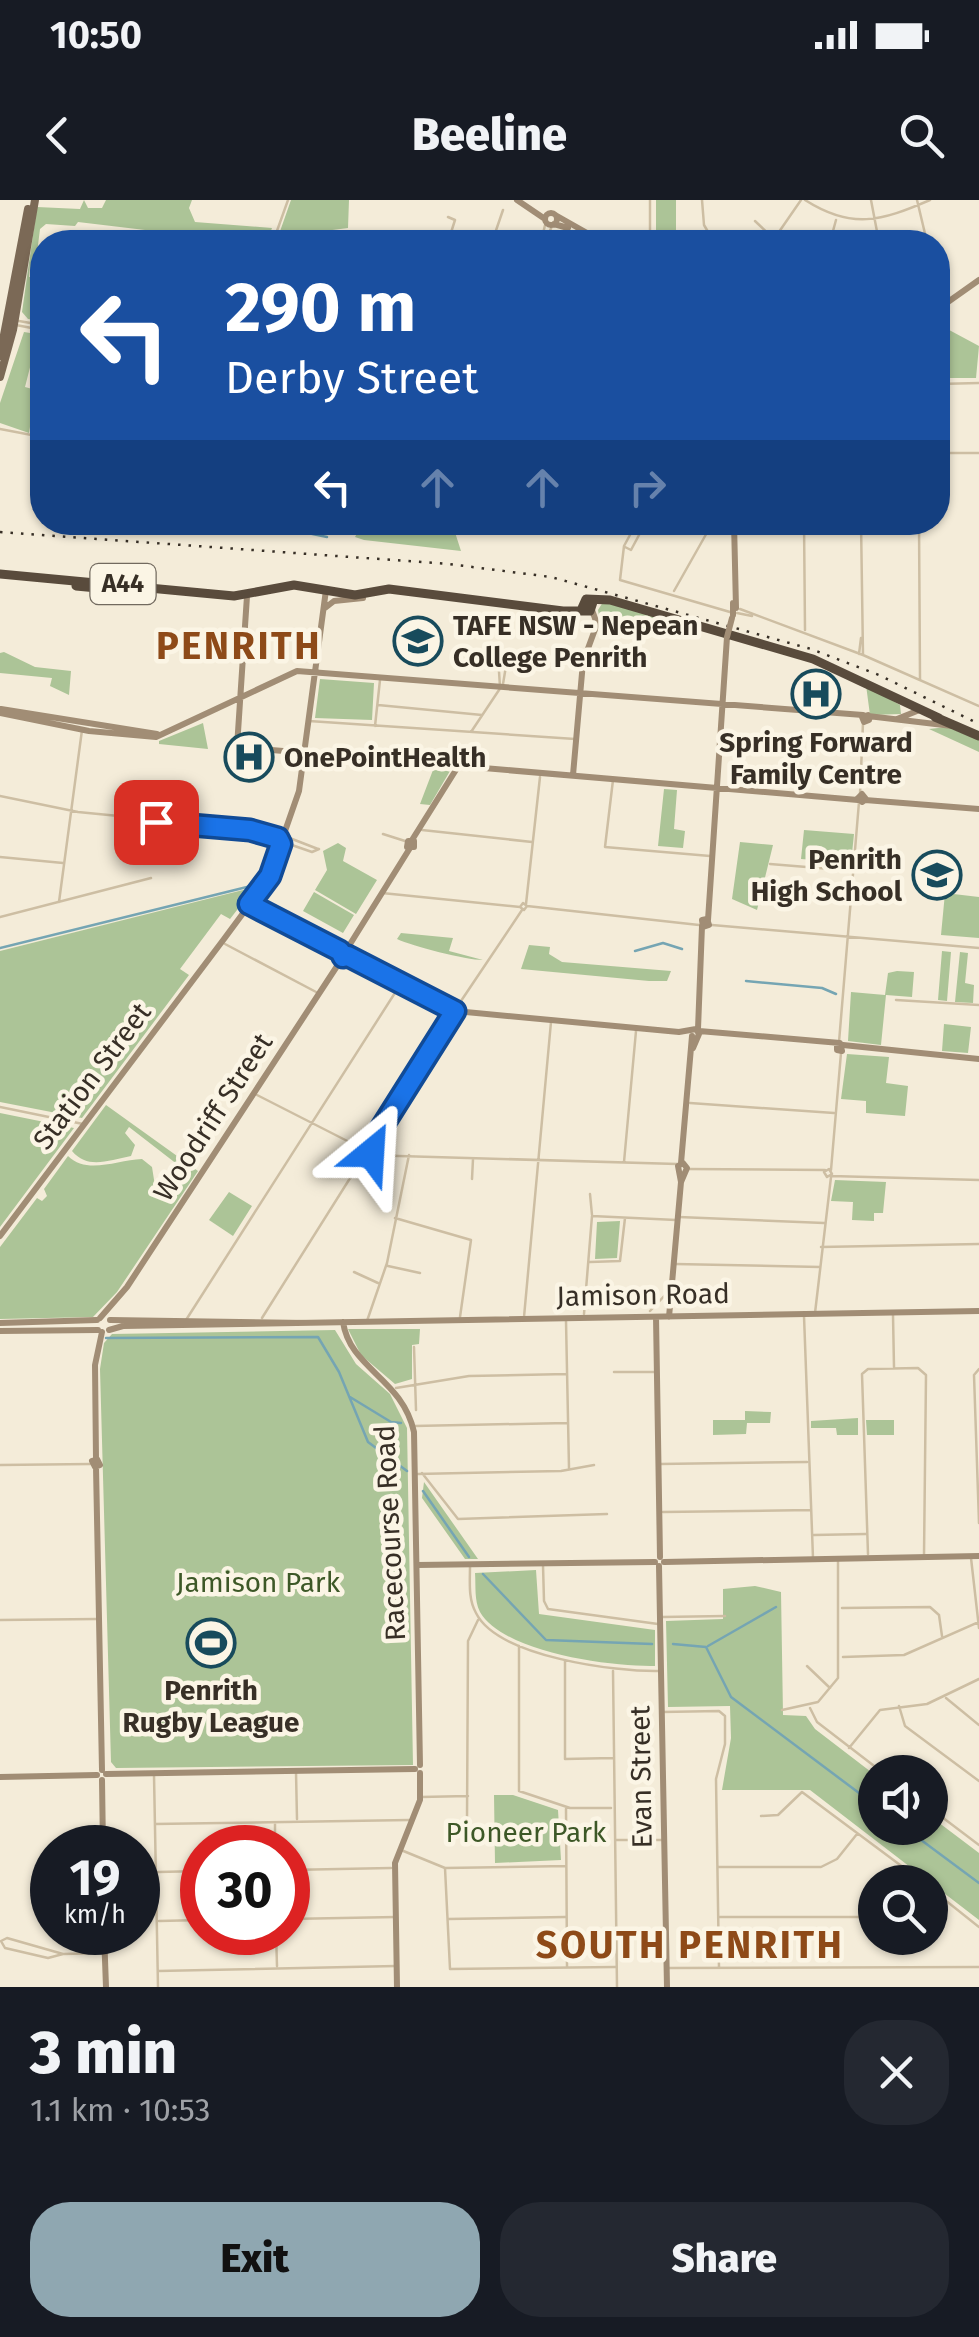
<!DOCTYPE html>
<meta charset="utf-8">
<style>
:root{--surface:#171b24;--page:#242831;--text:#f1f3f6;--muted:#9ea1a6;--accent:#8fa7b1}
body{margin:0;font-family:"Fira Sans",sans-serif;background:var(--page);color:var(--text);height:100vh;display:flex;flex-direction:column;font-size:38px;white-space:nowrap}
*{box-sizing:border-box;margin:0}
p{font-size:32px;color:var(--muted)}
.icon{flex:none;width:55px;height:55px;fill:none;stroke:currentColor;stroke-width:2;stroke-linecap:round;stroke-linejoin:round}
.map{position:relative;height:1787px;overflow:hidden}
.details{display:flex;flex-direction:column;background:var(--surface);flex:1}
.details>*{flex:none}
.top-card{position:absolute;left:30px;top:30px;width:920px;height:305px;border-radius:40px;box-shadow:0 2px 8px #0004;background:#1a4fa0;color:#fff;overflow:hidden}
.tools{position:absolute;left:858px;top:1555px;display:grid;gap:20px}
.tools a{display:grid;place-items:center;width:90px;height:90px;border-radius:50%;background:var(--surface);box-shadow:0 2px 8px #0004;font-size:50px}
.speed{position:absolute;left:30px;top:1625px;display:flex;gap:20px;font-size:50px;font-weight:700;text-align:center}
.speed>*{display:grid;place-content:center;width:130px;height:130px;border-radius:50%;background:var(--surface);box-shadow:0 2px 8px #0004;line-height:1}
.speed small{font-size:25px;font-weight:400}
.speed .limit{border:15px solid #d22;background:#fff;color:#111}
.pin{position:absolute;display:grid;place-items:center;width:85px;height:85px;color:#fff;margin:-42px;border-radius:20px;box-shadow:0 5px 15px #0006}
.me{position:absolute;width:110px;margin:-55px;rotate:27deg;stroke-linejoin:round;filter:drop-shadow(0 0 8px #0008)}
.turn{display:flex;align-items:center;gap:35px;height:210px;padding:0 30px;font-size:45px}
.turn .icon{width:130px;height:130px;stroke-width:2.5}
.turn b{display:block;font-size:70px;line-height:85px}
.lanes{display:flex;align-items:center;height:95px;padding:0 30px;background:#0003;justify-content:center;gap:50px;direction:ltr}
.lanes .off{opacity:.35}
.round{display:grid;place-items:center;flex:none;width:105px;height:105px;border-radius:40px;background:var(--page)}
.head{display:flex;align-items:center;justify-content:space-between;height:170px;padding:0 30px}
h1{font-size:60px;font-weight:800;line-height:75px}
.action{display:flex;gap:20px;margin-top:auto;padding:20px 30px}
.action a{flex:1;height:115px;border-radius:40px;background:var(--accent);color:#111;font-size:40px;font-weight:800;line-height:115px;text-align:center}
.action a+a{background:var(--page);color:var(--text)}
.status{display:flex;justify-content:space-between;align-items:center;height:70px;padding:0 50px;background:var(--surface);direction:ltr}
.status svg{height:28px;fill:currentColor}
header{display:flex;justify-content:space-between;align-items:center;height:130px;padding:0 30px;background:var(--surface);font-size:45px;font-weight:800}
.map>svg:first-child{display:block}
.green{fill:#acc497}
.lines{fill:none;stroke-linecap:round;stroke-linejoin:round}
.stream{stroke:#75a5b3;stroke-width:2.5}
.street{stroke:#cdbea3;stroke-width:2.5}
.secondary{stroke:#a18d75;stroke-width:6}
.primary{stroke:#7b6956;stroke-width:8}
.highway{stroke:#594b3c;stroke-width:9}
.rail{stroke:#372f26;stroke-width:2.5;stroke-dasharray:2.5 8;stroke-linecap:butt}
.secondary-bridge{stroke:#a18d75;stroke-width:6}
.route-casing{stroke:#114b97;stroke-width:25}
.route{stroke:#1a73e8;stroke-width:18}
.labels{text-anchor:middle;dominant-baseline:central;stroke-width:9;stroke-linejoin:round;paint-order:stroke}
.shield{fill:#fbf5e5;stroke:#726a5f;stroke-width:2.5}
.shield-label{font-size:25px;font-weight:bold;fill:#372f26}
.poi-label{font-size:28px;font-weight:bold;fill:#372f26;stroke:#fbf5e5;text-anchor:start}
.street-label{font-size:28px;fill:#372f26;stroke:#fbf5e5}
.park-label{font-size:28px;fill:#3d5827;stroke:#fbf5e5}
.district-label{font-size:38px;font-weight:bold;letter-spacing:2.5px;fill:#8e4a18;stroke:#fbf5e5}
</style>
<div class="status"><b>10:50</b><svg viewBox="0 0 49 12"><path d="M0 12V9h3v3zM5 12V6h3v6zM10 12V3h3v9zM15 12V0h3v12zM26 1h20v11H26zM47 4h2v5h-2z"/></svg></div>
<header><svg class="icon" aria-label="back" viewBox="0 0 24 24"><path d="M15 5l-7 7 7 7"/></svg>Beeline<svg class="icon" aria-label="search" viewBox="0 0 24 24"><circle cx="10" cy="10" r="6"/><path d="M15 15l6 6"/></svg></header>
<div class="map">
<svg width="979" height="1787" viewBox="0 0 979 1787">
<rect width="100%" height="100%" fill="#f4ecd9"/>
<!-- green -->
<path class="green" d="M84 0 88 8H102L106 0H192L189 8 195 22 272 28 267 42H144L145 30 78 22 75 26 46 24 40 29 37 53 42 57 36 74 30 73V63L29 77 36 76 32 99 42 121 28 119 22 112 37 7 80 9Z
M291 0H349L348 28 278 37Z
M656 0H676V42H656Z
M938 124 979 146 976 178H938Z
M24 132 42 135 38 136 25 187 36 190 29 233 0 223V203Z
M363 323 406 331 424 323H452L461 351 364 340 355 337Z
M603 402 682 423 678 436 600 421 598 410Z
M4 452 35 467 71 471 69 495 50 486 52 478 0 473V453Z
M320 479 374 483 372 520 315 518Z
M866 485 900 505 901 514 870 515Z
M203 523 208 549 159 544V541Z
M947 527 979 540V552L929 529Z
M433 570 450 571 430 605 420 604Z
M664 589 677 590 674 629 685 631 683 648 658 646Z
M804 630 854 634 851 663 801 659Z
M740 642 773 645 757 710 732 699Z
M338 643 346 648 343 661 377 680 356 714 315 690 327 670 323 651Z
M255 687 230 719 221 714 180 769 189 775 82 918 0 902V751Z
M314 692 354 715 343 733 303 711Z
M945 693 979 697V738L941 735Z
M401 733 453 738 449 751 483 760C466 760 412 746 397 739Z
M529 745 550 747 549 754 562 762 671 771 667 781H649L521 769Z
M942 751 951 752 947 801 938 800Z
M960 752 968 753 965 783 974 785 973 803 955 802Z
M897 771 914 772 912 797 886 795 881 845 848 841 851 792 885 795 888 773Z
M944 824 971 827 968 853 942 851Z
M847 854 889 857 886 883 908 886 905 916 866 913V901L841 899Z
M106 905 198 971 117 1092 93 1117 0 1119V1047L37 998 42 1001 47 996 44 989 68 956C87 975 117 960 142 959L152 967 155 986 163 992 182 968 129 927 125 933 135 945 131 956C109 960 88 970 72 951Z
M0 913 74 928 0 1027Z
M835 980 886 982 883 1013H874V1021L852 1020 853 1002 831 1001Z
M229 992 252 1006 233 1036 209 1020Z
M620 1021 617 1058 595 1059 597 1022Z
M348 1129H420L419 1144 412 1145V1179L395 1184 361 1155Z
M335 1130 356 1164 390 1194 407 1228 413 1565 116 1568 111 1562 100 1169 104 1143 112 1134Z
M745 1211 771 1212 770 1223H747L746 1234 713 1235V1220H745Z
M858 1218V1235H837L836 1228H811V1221Z
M866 1220H894V1235H867Z
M424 1282 478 1359H465L422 1298Z
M536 1370 539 1414 655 1430V1466C612 1467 504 1453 480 1412 474 1400 476 1386 475 1373Z
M755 1386 781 1392 783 1515 806 1516 815 1529 875 1575V1628H930V1616L979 1653V1720L810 1590H722L731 1538 730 1506 668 1507 666 1421 723 1419V1389Z
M494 1595H513L558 1610 561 1660 495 1663Z"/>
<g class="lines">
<!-- stream -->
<path class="stream" d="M255 322 327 337
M0 748 255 685
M635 751 663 743 682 749
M746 781 822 788 836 794
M106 1138 318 1137 339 1172 368 1242 407 1271
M350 1197 391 1222 401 1223
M423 1291 469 1357
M483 1374 546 1440 652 1444
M673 1444 706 1447 731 1497 875 1605
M708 1446 776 1407
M905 1628 979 1683"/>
<!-- street -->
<path class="street" d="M650 0V42
M702 0 704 25 714 42
M805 0C852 30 881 21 930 0
M871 0 879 42
M917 0 927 42
M448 17 455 20 448 42
M755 21 773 38
M273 42 288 0
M407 42H422
M492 42 503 10
M541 42 546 21
M545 42 552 26
M772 42 801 0
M830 42 836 20
M19 121 42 125
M16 125 42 130
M938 184 979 183
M0 229 42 237
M938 253H979
M282 322 334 333
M391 322H413
M637 322 624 346 620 380 730 412
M804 322 805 430
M861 322 863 455
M919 322 920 479
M625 347 631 350 646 322
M674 391 713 322
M740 409 863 455 979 506
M737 413 752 416
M559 447H562V451H559Z
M859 454 861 438
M498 456 500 487
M378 505 482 515
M309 521 575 539
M375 526 380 480
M471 532 503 484 508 454
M613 580 605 647 710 656
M860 594 863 523
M0 596 78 612 251 629 278 638
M422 630 532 642
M383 634 405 641
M287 637 318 649
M286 643 312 652 319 649
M0 657 63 663
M770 664 855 671
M382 693 520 707
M59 702 82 530
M523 703 527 706 524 710 520 707Z
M526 704 540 577
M527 706 699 725
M0 717 151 678
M712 725 979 748
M225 744 318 793
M896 800 979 805
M459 804 522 710
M839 842 859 602
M257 895 363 949
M690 903 834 913
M0 907 83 924
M370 946 454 813
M365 955 677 964
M624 962 636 831
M687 969 825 970
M829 969 832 974 827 977 824 972Z
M831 970 841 853
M831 976 979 980
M472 979 473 959
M590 994 592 1015
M679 1017 824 1023
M395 1018 471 1040 460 1117
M821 1047 979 1044
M590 1062 620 1061 625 1018
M675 1064 820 1067
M388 1066 420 1073
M354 1072 378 1083
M650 1111 668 1092
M815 1113 831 977
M584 1114 592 1016 676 1020
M893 1115 894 1167
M804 1116 813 1358
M524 1117 551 822
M262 1118 364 956
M186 1120 400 785
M367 1121 387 1063 409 955
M566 1121 569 1268
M414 1147 416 1210
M979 1169 974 1175 979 1323
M614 1172H655
M396 1188 469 1176 567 1174
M414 1226 567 1223
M660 1264 807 1262
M0 1265 91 1264
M422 1273 458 1319 607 1314
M417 1274 561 1271 594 1265
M663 1312 810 1310
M814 1335 866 1334
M868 1354 862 1174 868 1169 918 1168 926 1175 924 1356
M971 1358 979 1428
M543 1365 544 1401 548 1409 658 1424
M470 1366C470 1382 468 1399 476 1413 498 1457 616 1472 660 1471
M842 1408 930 1407 939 1415 942 1436
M662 1417 725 1416
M0 1420 97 1419
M519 1446V1591L570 1608H611
M843 1457 904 1455 979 1422
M565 1461V1559L613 1558
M807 1466 830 1488
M613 1471 617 1787
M946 1498 979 1525
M899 1506 905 1526 979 1581
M810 1508 817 1522 882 1572
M782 1510 818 1502 838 1478V1360
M662 1512 719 1511 725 1516V1544L716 1579 719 1768
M849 1548 880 1510 927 1504 979 1479
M296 1572 297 1619
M154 1575 158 1787
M421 1597 468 1596
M930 1608 979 1645
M566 1609 567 1766
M761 1616 778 1615 802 1592 923 1682
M467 1620 468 1441 478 1420
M275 1623V1648
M155 1624 409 1620
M616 1640H663
M401 1650 445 1668 566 1666
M719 1667H821L837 1659 857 1634
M445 1668 450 1769 615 1767
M288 1670 391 1668
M158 1672 202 1671
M930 1688 979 1727
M930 1708 939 1697
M720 1717H875
M288 1719 396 1717
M448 1719 565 1717
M159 1721 202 1720
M276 1732 277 1766
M63 1754 48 1758 5 1748 1 1741 7 1738 63 1754 103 1753
M668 1768 979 1767
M158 1771 396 1766"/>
<!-- secondary -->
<path class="secondary" d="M517 0 545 19
M545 19a6 6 0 1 1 12 0a6 6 0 1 1-12 0Z
M557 16 603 42
M554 24 568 28
M938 109 979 80
M734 322 736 408
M247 396 237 547 858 600
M733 403V415
M325 408 334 401 363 398
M1 509 157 534
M0 513 89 531 156 537 297 471 863 515
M868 515 869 520 864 522 862 517Z
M868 516 952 526
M897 519 922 509
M573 575 583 462 597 424 592 410
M862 594 866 599 862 602 858 598Z
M865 600 979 609
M278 639a5 5 0 1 1 10 0a5 5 0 1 1-10 0Z
M284 634 299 591 326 390
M412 640 459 565
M408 641H414V647H407Z
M249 704 341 751
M707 719 709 725 703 727 702 720Z
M708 720 727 437
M224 739 267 681 281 644
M347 749 410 648
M349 755 455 811
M463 808 458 806 455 811 679 832 696 829 699 834 693 848
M698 829 702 726
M699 831 840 843 842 851 837 850V844
M843 845 979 859
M681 963 692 836
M0 1036 224 739
M656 1117 660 1357
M669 1117 681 982 687 968 683 963 678 966 681 982
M100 1118 127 1087 343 757
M110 1120 306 1123
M343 1122C350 1169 402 1178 414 1232L420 1565
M0 1123 97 1120
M109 1130 123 1126 979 1111
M0 1131 98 1130
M96 1259 95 1165 102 1132
M97 1259 100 1265 95 1267 92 1261Z
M96 1267 102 1570
M664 1362 979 1356
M417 1365 655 1362
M659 1366 667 1787
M106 1574 415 1569
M0 1577 97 1575
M102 1580 103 1648
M104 1732 106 1787
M397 1787 395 1663 420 1600V1573"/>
<!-- primary -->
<path class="primary" d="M0 156 28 9
M0 177 13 130 35 0"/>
<!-- highway -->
<path class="highway" d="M0 374 234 396 294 385 355 395 389 389 563 411H590L593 402
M76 386 140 392
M582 408 586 399 610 400 813 459 939 518
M935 517 979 536"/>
<!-- rail -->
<path class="rail" d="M0 332 449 364 551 377 811 449 879 475 979 524"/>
<!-- secondary-bridge -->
<path class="secondary-bridge" d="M727 437 732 418"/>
</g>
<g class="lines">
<!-- route casing -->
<g class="route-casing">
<path id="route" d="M156 622 250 630 278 638 281 644 270 676 249 704 340 751 343 757 348 756 455 811 370 946 371 953"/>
</g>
<!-- route -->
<use href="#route" class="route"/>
</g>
<!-- icons -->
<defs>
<g id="university-ring" transform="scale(2.5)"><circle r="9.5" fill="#fbf5e5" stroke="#184b5c" stroke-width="1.5"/><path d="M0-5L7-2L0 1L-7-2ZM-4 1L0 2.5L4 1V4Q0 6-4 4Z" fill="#184b5c"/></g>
<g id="hospital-ring" transform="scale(2.5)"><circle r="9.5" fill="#fbf5e5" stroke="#184b5c" stroke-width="1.5"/><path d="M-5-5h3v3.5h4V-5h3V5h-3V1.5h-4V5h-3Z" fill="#184b5c"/></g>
<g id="school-ring" transform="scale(2.5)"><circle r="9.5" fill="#fbf5e5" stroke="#184b5c" stroke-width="1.5"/><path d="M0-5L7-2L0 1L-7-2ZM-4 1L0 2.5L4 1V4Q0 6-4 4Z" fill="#184b5c"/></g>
<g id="stadium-ring" transform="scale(2.5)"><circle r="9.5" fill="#fbf5e5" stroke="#184b5c" stroke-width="1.5"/><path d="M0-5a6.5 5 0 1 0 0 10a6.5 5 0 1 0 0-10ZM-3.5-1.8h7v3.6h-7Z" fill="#184b5c"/></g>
</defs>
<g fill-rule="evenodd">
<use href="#university-ring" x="418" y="441"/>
<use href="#hospital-ring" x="816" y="494"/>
<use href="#hospital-ring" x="249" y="557"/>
<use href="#school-ring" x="937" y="675"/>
<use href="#stadium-ring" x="211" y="1443"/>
</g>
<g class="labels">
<!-- shield labels -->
<rect class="shield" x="90.5" y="364" width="65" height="40" rx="8"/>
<g class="shield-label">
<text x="123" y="384">A44</text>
</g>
<!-- poi labels -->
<g class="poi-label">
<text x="453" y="425">TAFE NSW - Nepean<tspan x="453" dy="32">College Penrith</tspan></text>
<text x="816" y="542" text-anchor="middle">Spring Forward<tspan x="816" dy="32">Family Centre</tspan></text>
<text x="284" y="557">OnePointHealth</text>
<text x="902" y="659" text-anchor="end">Penrith<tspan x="902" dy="32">High School</tspan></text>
<text x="211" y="1490" text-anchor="middle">Penrith<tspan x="211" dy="32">Rugby League</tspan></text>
</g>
<!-- street labels -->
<g class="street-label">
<text transform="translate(92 876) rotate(-53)">Station Street</text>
<text transform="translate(213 917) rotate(-57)">Woodriff Street</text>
<text transform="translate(643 1095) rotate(-1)">Jamison Road</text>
<text transform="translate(390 1333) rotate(-93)">Racecourse Road</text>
<text transform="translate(641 1577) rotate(-91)">Evan Street</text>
</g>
<!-- park labels -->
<g class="park-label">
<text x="258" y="1382">Jamison Park</text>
<text x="526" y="1632">Pioneer Park</text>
</g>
<!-- district labels -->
<g class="district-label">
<text x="239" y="446">PENRITH</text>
<text x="690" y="1745">SOUTH PENRITH</text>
</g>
</g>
</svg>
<div class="tools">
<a><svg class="icon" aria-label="sound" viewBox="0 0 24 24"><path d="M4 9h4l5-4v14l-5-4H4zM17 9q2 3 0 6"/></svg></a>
<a><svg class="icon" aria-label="search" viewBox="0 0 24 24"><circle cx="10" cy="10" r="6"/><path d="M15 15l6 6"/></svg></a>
</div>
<div class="speed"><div>19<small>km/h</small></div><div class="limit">30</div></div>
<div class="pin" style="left:156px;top:622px;background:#d93025"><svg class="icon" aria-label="arrive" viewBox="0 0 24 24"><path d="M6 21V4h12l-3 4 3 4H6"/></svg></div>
<svg class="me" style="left:371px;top:953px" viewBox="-20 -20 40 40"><path d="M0-17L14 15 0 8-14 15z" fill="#1a73e8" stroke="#fff" stroke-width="4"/></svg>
<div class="top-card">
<div class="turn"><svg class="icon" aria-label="left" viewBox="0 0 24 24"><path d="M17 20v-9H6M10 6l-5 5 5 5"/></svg><div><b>290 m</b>Derby Street</div></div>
<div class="lanes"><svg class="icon" aria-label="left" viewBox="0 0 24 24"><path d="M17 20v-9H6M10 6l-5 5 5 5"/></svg><svg class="icon off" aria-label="ahead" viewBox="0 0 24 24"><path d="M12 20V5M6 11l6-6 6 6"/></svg><svg class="icon off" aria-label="ahead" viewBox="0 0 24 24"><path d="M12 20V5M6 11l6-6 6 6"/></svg><svg class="icon off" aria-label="right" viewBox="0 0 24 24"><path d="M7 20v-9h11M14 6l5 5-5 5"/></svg></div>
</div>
</div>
<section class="details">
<div class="head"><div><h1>3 min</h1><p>1.1 km · 10:53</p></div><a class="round"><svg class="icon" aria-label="close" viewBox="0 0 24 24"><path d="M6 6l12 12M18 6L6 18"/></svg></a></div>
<div class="action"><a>Exit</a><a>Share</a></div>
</section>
